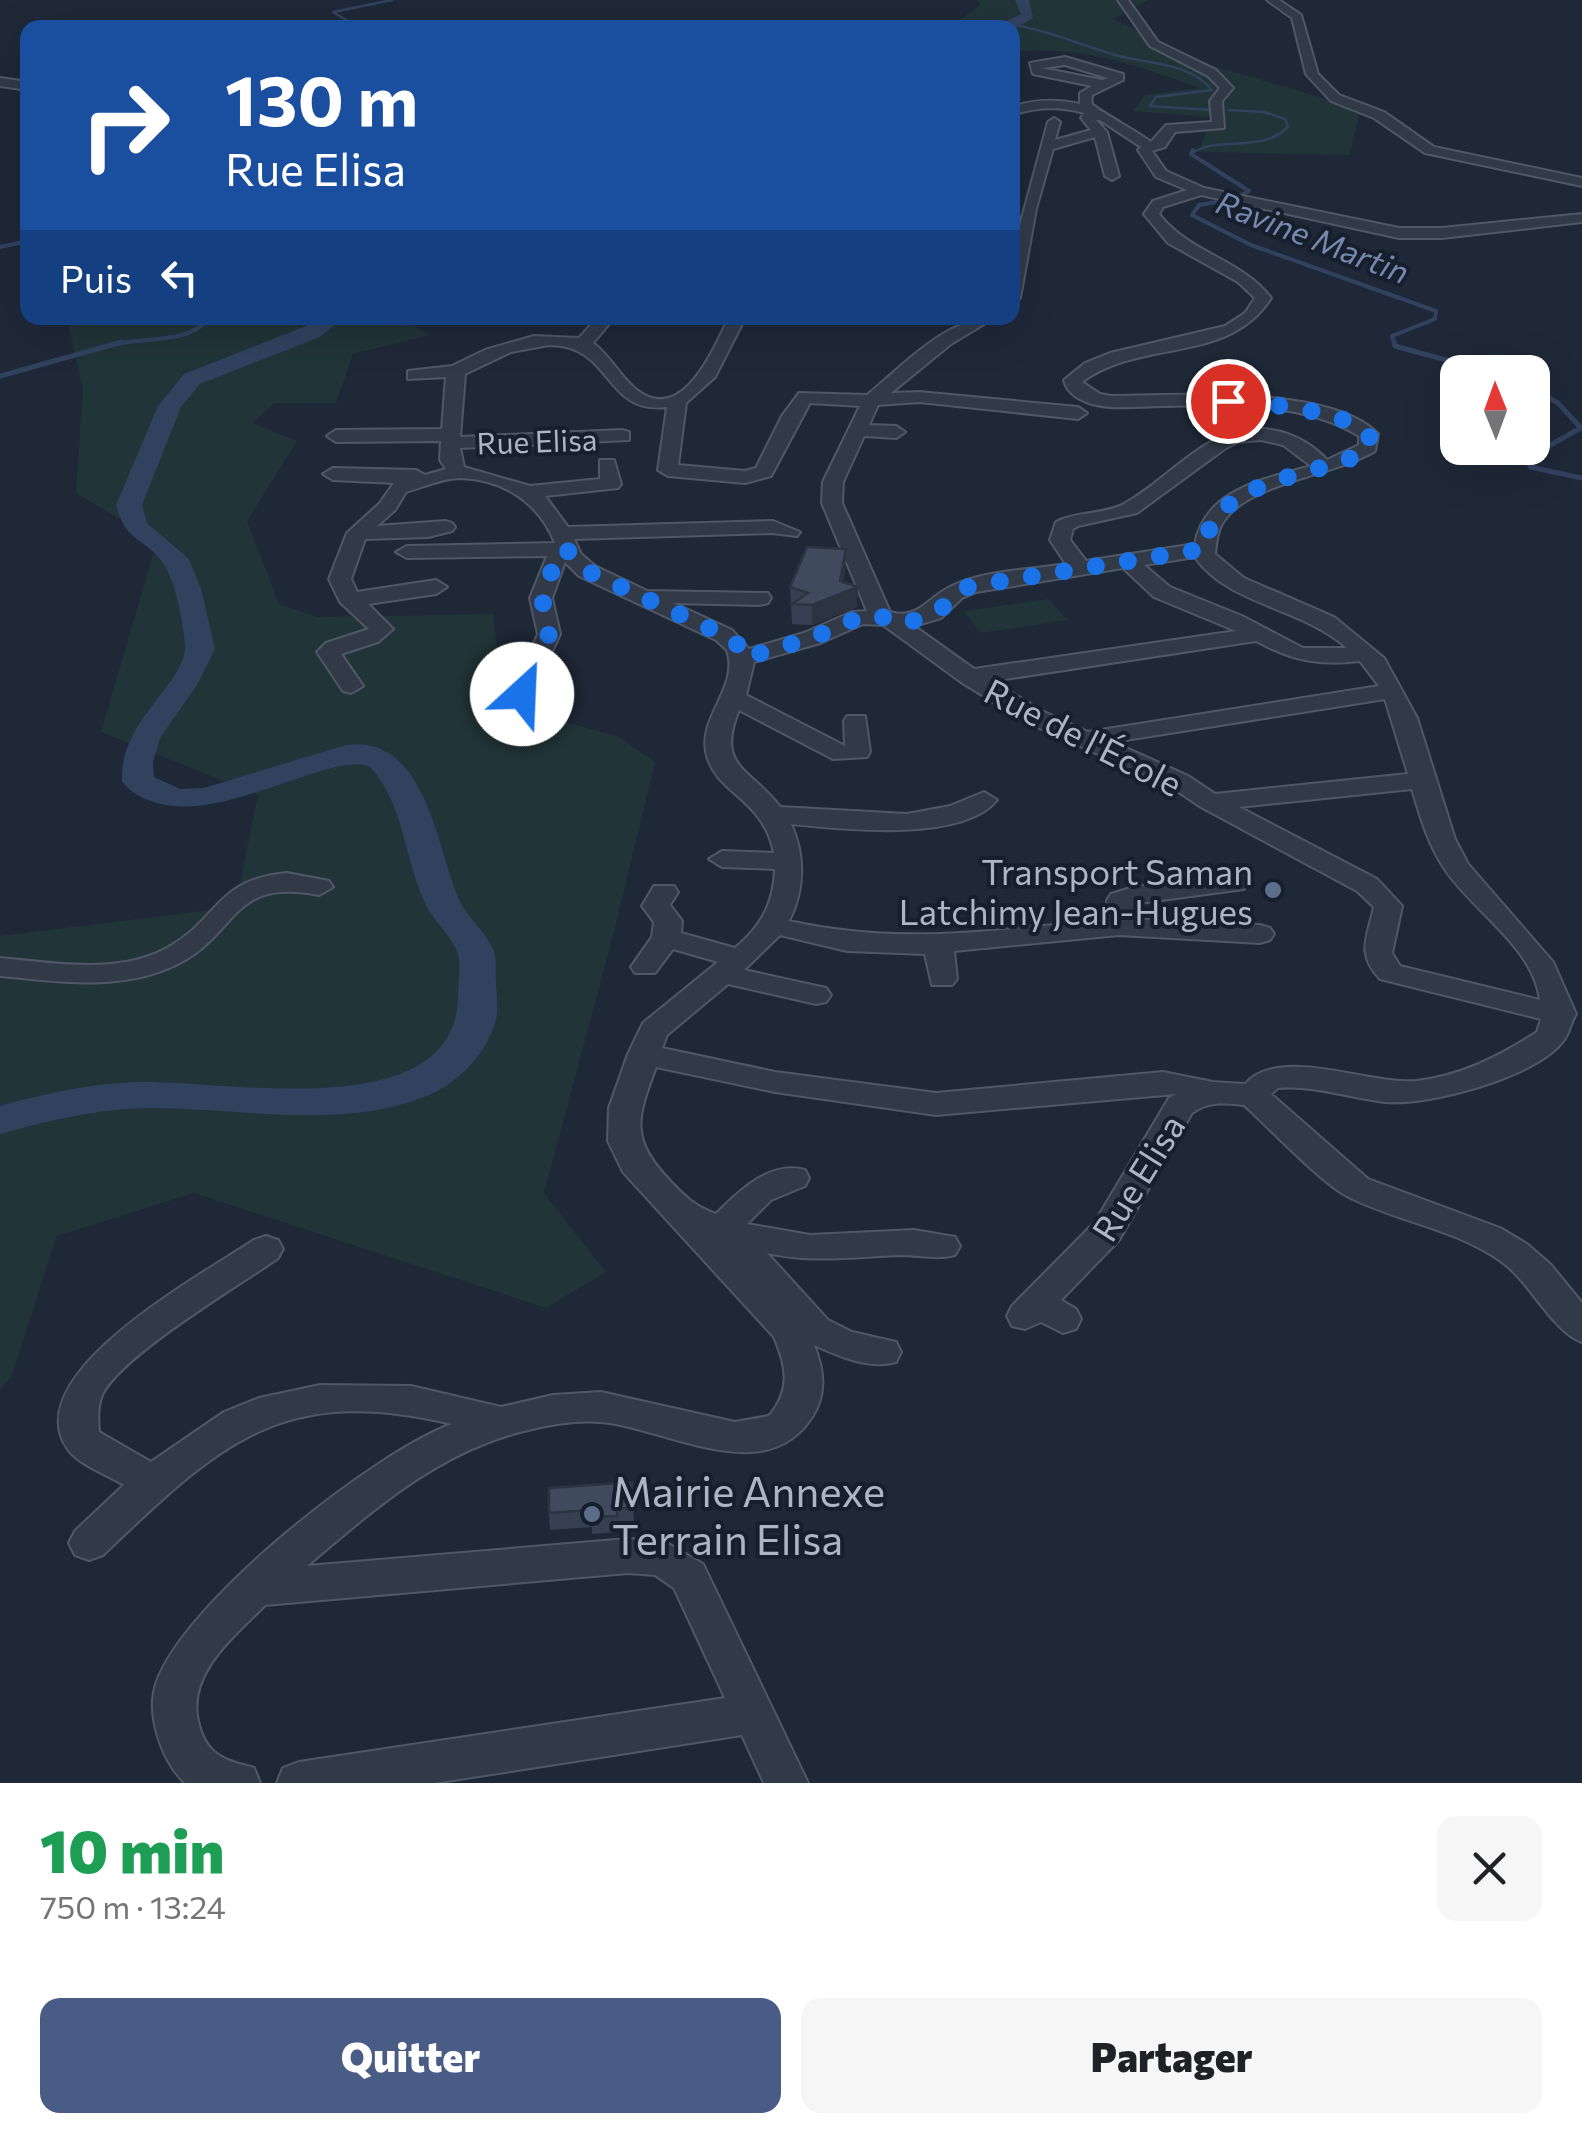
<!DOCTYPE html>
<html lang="fr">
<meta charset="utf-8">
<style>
:root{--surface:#fff;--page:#f6f6f6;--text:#202124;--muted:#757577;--accent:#485c85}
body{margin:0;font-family:Commissioner,sans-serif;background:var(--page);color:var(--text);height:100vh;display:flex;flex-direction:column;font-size:38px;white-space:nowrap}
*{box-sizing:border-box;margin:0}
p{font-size:32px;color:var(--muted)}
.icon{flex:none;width:55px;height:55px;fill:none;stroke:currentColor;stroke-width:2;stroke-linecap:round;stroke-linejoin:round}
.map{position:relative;height:1783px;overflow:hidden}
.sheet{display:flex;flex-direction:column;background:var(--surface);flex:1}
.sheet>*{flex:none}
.guide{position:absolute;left:20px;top:20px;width:1000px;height:305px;border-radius:20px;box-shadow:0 10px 40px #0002;background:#1a4fa0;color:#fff;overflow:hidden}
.needle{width:65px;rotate:359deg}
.fabs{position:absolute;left:1440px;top:355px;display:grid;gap:20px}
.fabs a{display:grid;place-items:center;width:110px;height:110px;border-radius:20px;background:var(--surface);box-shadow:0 10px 40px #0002;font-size:50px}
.pin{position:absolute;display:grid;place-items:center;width:85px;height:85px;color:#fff;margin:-42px;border:5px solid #fff;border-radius:50%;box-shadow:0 2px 10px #0007}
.me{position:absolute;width:110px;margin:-55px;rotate:25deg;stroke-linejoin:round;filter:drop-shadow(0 0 8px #0008)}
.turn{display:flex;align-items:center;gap:35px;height:210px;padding:0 40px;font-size:45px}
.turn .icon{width:130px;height:130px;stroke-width:2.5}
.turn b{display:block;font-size:70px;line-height:85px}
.then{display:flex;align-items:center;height:95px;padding:0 40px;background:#0003;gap:20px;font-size:38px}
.round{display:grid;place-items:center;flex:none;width:105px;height:105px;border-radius:20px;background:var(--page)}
.overview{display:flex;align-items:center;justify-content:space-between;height:170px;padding:0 40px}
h1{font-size:60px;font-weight:800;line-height:75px;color:#1e9e55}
.cta{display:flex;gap:20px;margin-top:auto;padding:20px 40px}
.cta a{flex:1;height:115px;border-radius:20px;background:var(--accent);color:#fff;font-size:40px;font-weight:800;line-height:115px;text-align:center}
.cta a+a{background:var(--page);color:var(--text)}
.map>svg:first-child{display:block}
.green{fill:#213438}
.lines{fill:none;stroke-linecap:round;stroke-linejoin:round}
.stream-far2{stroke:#31425f;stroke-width:2.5}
.stream-far1{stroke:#31425f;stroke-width:4}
.stream{stroke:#31425f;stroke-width:5}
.river{fill:#31425f;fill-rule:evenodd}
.minor-casing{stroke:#505766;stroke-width:4}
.minor{fill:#323a48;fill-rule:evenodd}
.wall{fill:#364050}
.shaded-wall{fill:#2c3441}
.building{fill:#3f4a5d;stroke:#2c3441;stroke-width:2.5}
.route{stroke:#1a73e8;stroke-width:18;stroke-dasharray:0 32.4}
.service-dot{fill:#5c6f8a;stroke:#181f2c;stroke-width:4}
.labels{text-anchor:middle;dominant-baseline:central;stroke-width:8;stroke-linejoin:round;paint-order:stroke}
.far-street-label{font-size:30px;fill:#acb4c5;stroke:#181f2c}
.far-water-label{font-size:32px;font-style:italic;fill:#7389af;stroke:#181f2c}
.street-label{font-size:35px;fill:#acb4c5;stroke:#181f2c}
.poi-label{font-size:35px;fill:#acb4c5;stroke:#181f2c;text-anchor:end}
.near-poi-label{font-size:42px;fill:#acb4c5;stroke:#181f2c;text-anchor:start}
</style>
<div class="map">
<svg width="1582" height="1783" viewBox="0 0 1582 1783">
<rect width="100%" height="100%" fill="#1f2837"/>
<!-- green -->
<path class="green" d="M977 0H1148L1113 19 1213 66 1361 109 1349 155 1199 152 1211 117 1133 111 1145 95 1199 88C1136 65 1081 45 1013 52L1012 28 961 27 955 24 980 5Z
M67 318H400L431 335 353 354 336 403H275L252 423 297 441 247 521 279 604 317 617 493 614 501 688 517 708 619 737 655 762 615 928 544 1193 606 1272 546 1308 194 1193 57 1236 11 1377 0 1390V936L235 907 258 795 101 732 157 541 76 493 83 389Z
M1049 599 1067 620 981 633 964 611Z"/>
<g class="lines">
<!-- stream-far2 -->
<path class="stream-far2" d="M1014 25C1051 31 1083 46 1119 56 1150 64 1191 63 1212 90L1156 97 1150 106 1210 110
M340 28 348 21 333 12 392 0
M1192 153C1221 135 1260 154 1288 127L1285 119 1264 112 1228 110"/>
<!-- stream-far1 -->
<path class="stream-far1" d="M1193 150 1191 154 1249 191 1235 199 1199 205 1192 215 1251 245 1436 311 1435 319 1392 336 1395 345
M0 247 28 241
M113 345C143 336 189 345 209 318"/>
<!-- stream -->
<path class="stream" d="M1394 342 1395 346 1490 372
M0 376 122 342
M1532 388 1558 403 1581 428 1534 454 1530 467 1582 478"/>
<!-- river -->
<path class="river" d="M1015 0H1029L1033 18 1014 29 992 28 1021 14Z
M319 318H343L320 337 200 384 181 407 142 505 147 523 189 559 201 589 215 649 197 685 160 738 153 762 154 777 180 789 204 788 346 745C424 734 436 842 457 895 465 916 485 930 494 951 497 961 495 972 496 982 496 993 499 1008 496 1019 488 1053 458 1083 427 1096 338 1132 234 1106 141 1108 93 1110 47 1121 0 1134V1106C46 1093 94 1083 142 1082 227 1080 456 1127 458 996 458 982 462 964 457 951 450 935 435 922 427 907 404 862 405 804 370 767 336 750 229 820 161 804 146 800 131 794 122 781 119 720 187 683 185 645 183 622 176 582 163 563 144 536 127 545 116 505L158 406 184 374 304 327Z"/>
<!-- minor casing -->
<g class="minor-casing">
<path id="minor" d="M1118 0H1128L1158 42 1216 70 1233 88 1222 101 1224 128 1175 132 1165 147 1152 151 1166 171 1204 188 1399 228H1442L1582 214V222L1442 238H1399L1201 195 1163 207 1159 214C1189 253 1241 259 1271 298 1228 365 1141 338 1082 382L1100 394 1111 396C1177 395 1331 385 1378 434L1375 451C1334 476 1245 483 1222 524 1217 532 1216 544 1215 554L1244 578 1334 617 1384 658 1417 718 1455 839 1468 864 1553 962 1576 1014C1570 1023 1570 1033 1563 1041 1537 1077 1428 1106 1385 1102 1349 1098 1315 1085 1278 1088L1271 1094 1368 1179 1500 1228 1527 1244 1551 1265 1582 1303V1342C1553 1332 1530 1282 1502 1262 1457 1229 1397 1222 1347 1196 1321 1183 1269 1127 1244 1105 1224 1103 1209 1101 1192 1113L1119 1240 1061 1300 1076 1309 1081 1319 1076 1329 1063 1333 1041 1322 1025 1329 1012 1326 1007 1316 1012 1306 1095 1222 1169 1098 1176 1094 936 1115 775 1092 656 1067C636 1120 630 1139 671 1182 686 1198 695 1206 716 1214 738 1192 770 1160 805 1170L809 1178 805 1186 771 1200 747 1224 810 1235 914 1230 955 1237 960 1246 955 1255C937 1260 919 1255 900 1255 854 1257 812 1263 767 1253L828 1320 852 1332 896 1342 901 1352 896 1362C870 1370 838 1356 814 1345 824 1370 827 1394 812 1417 765 1491 663 1426 599 1422 574 1420 548 1425 524 1431 438 1452 373 1510 307 1566L628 1539 663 1541 703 1564 808 1783H764L742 1735 434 1783H277L283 1768 299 1762 725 1698 674 1588 655 1575 628 1573 265 1605C234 1637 187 1673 198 1721 201 1735 206 1746 217 1754 227 1762 242 1764 254 1768L260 1783H185C162 1761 146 1715 156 1684 182 1604 373 1453 452 1424 281 1383 219 1444 103 1555L89 1560 75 1555 69 1543 75 1531 124 1485C108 1475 77 1464 67 1448 17 1373 207 1272 254 1240L266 1236 278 1240 283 1249 278 1258C237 1287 125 1353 103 1393 97 1405 98 1420 99 1432L151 1462 224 1412 259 1398 320 1385 411 1386 501 1407 553 1395 601 1392 735 1422 769 1416C791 1390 787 1367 774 1337L623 1172 608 1141 609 1108 628 1054 643 1023 718 962 673 949 655 973H635L631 967 652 937 654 922 642 906 654 886H674L678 892 670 905 682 921 681 933 735 948C761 927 774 903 775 869L722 867 709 859 722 851 774 853C763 798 718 795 707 756 696 718 740 688 727 650L716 640 579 576 565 562 552 598 560 634 530 700H514L510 695 538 634 530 598 547 556 407 558 396 552 407 546 555 543C539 503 505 480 461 478 443 478 423 487 406 492L395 510 377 526 445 521 452 523 455 527 452 531 428 537 365 539 351 579 357 592 436 580 447 587 436 594 368 604 393 629 378 642 341 654 363 686 351 693 343 691 317 652 326 643 369 629 340 602 329 579 347 533 380 503 394 483 333 480 323 474 333 468 416 470 425 475 446 469 440 460 441 441 336 442 327 436 336 430 442 429 446 377 408 379V371L452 366 485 350 534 336 579 338 597 318H614L593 343C611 356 620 377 637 390 683 426 714 347 729 318H745L715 377 686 403 678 465 745 471 756 468 782 416 799 393 867 395C903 366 945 318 994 318L951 344 891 393 919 392 1078 407 1087 413 1078 419 919 402 878 405 869 425 896 426 905 432 896 438 864 436 843 482 842 503 890 612C918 620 927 598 950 587 983 570 1030 570 1066 564L1050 540 1056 522C1077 511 1103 515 1124 504 1175 476 1215 414 1281 432 1299 437 1314 446 1327 460L1359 445V436C1302 401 1227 405 1162 406 1140 406 1113 410 1092 404 1079 400 1067 393 1064 380L1085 363 1110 353 1225 326 1245 313 1255 298 1238 282 1168 243 1144 214 1153 201 1187 190 1156 177 1138 150 1141 147 1100 120H1096L1107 132 1119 176 1112 180 1105 176 1095 137 1053 149 1036 209 1020 298 1012 303V255L1048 122 1054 118 1060 122 1055 140 1091 130 1081 118 1084 113C1059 106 1038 107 1012 115V107C1035 99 1057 99 1080 104V93L1092 86 1033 74 1030 63 1065 57 1123 74V80L1092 95C1092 98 1091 101 1092 104 1094 108 1143 135 1151 142L1166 125 1212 122 1210 101 1220 88 1208 76 1150 46ZM1065 65 1108 78 1102 80 1042 68ZM549 345C613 345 604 415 667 407L658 470 668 476 745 483 771 476 810 403 860 406 823 482 822 503 867 611 852 612 804 633 749 649 732 630 673 603 760 605 768 603 771 598 768 593 647 591 595 566 581 554 574 539 772 533 797 536 800 532 773 521 568 527 545 496 618 488 621 484 614 460H600V479L530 486 464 467 460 448 629 440V432L622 430 460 437 465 374 511 352ZM1261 440 1283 445 1311 466C1265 479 1205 489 1195 544L1086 561 1070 540 1073 529 1078 526 1137 513 1226 448 1238 442ZM1195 557C1228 605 1301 607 1347 648H1303L1242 616 1170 587 1144 565ZM1123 568 1154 597 1236 631 974 669 914 626 941 618 962 598 976 592ZM863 624 883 625 961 682 1026 722 1170 786 1201 807 1357 891 1374 907C1367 939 1356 953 1380 979L1541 1019 1537 1032C1500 1056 1461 1076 1416 1081 1368 1085 1280 1045 1245 1084L1213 1082 1163 1072 936 1093 775 1072 662 1048 667 1035 728 984 816 1004 826 1002 831 995 826 988 744 970 780 935 847 951 925 954 932 985H952L957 979 954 951 1119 935 1260 943 1270 940 1274 934 1270 928 1260 925 1134 919 1135 904 1139 903 1244 889 1248 883 1244 877 1234 875 1134 887 1111 894 1107 900 1106 920C992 930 903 946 789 921 805 889 805 855 791 824 841 829 962 843 997 800L984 792 950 806 907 814 780 807C751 768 715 768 739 710L833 759 867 757 870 752 865 716H847L844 721 845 746 746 695 754 662 820 643ZM1256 641C1293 661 1319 666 1360 661L1379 686 1088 732 1044 712 992 681ZM1385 699 1408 774 1215 794 1188 776 1113 742ZM1412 789C1420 816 1428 844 1444 868 1472 911 1533 946 1540 1000L1400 966 1392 953 1402 906 1377 879 1239 807Z
M1267 0H1279L1301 15 1318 74 1339 95 1384 112 1434 147 1582 178V186L1425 153 1374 118 1331 101 1306 74 1292 18Z
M0 78 28 82V90L0 86Z
M287 873 329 881 333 887 319 895C225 877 241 938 169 968 116 991 55 981 0 976V958C54 963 117 975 167 948 220 919 214 880 287 873Z"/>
</g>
<!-- minor -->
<use href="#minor" class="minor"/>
</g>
<!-- wall -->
<path class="wall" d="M846 549 845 568 843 582 857 607 812 625 792 624 790 587Z
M632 1482 634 1524 618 1525V1532L592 1534V1527L550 1530 549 1513Z"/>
<!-- shaded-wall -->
<path class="shaded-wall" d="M846 549 845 568 841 594 858 587 857 607 812 625V605L840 581Z"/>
<!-- building -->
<path class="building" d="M807 547 846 549 840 581 858 587 812 605 792 604 808 593 790 587Z
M632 1482V1508L617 1509V1516L591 1517 590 1510 549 1513V1488Z"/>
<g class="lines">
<!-- route -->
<path class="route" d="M522 694 549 634 542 598 558 554 566 549 587 571 724 635 737 644 744 658 812 638 860 617 880 616 900 624C912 621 928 618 939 610 952 601 954 591 971 586L1204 549C1211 486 1297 477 1347 460L1362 452 1371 440C1358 410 1259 403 1228 401"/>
</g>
<!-- markers -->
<g class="service-dot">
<circle cx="1273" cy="890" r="10"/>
<circle cx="592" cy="1514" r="10"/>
</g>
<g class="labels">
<!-- far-street labels -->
<g class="far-street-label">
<text transform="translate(537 440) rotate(-2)">Rue Elisa</text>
</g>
<!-- far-water labels -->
<g class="far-water-label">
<text transform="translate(1313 236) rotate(21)">Ravine Martin</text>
</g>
<!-- street labels -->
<g class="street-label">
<text transform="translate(1084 736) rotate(27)">Rue de l'École</text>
<text transform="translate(1137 1177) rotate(-58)">Rue Elisa</text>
</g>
<!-- poi labels -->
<g class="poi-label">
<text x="1253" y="870">Transport Saman<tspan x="1253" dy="40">Latchimy Jean-Hugues</tspan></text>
</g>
<!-- near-poi labels -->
<g class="near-poi-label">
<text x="612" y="1490">Mairie Annexe<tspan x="612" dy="48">Terrain Elisa</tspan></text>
</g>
</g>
</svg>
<div class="fabs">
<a><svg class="needle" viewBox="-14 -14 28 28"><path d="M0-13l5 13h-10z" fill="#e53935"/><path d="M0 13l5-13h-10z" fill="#757577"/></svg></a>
</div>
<div class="pin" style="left:1228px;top:401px;background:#d93025"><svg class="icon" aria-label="arrive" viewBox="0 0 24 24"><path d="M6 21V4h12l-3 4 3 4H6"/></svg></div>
<svg class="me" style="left:522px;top:694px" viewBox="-20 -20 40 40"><circle r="19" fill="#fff"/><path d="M0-13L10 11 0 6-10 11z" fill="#1a73e8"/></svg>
<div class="guide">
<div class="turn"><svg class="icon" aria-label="right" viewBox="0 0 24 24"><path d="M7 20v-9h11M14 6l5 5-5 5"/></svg><div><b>130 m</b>Rue Elisa</div></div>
<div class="then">Puis<svg class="icon" aria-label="left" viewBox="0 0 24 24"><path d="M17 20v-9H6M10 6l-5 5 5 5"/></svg></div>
</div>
</div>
<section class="sheet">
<div class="overview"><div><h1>10 min</h1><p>750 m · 13:24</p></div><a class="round"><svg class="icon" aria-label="close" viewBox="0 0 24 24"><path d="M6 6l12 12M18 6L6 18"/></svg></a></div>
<div class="cta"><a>Quitter</a><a>Partager</a></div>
</section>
